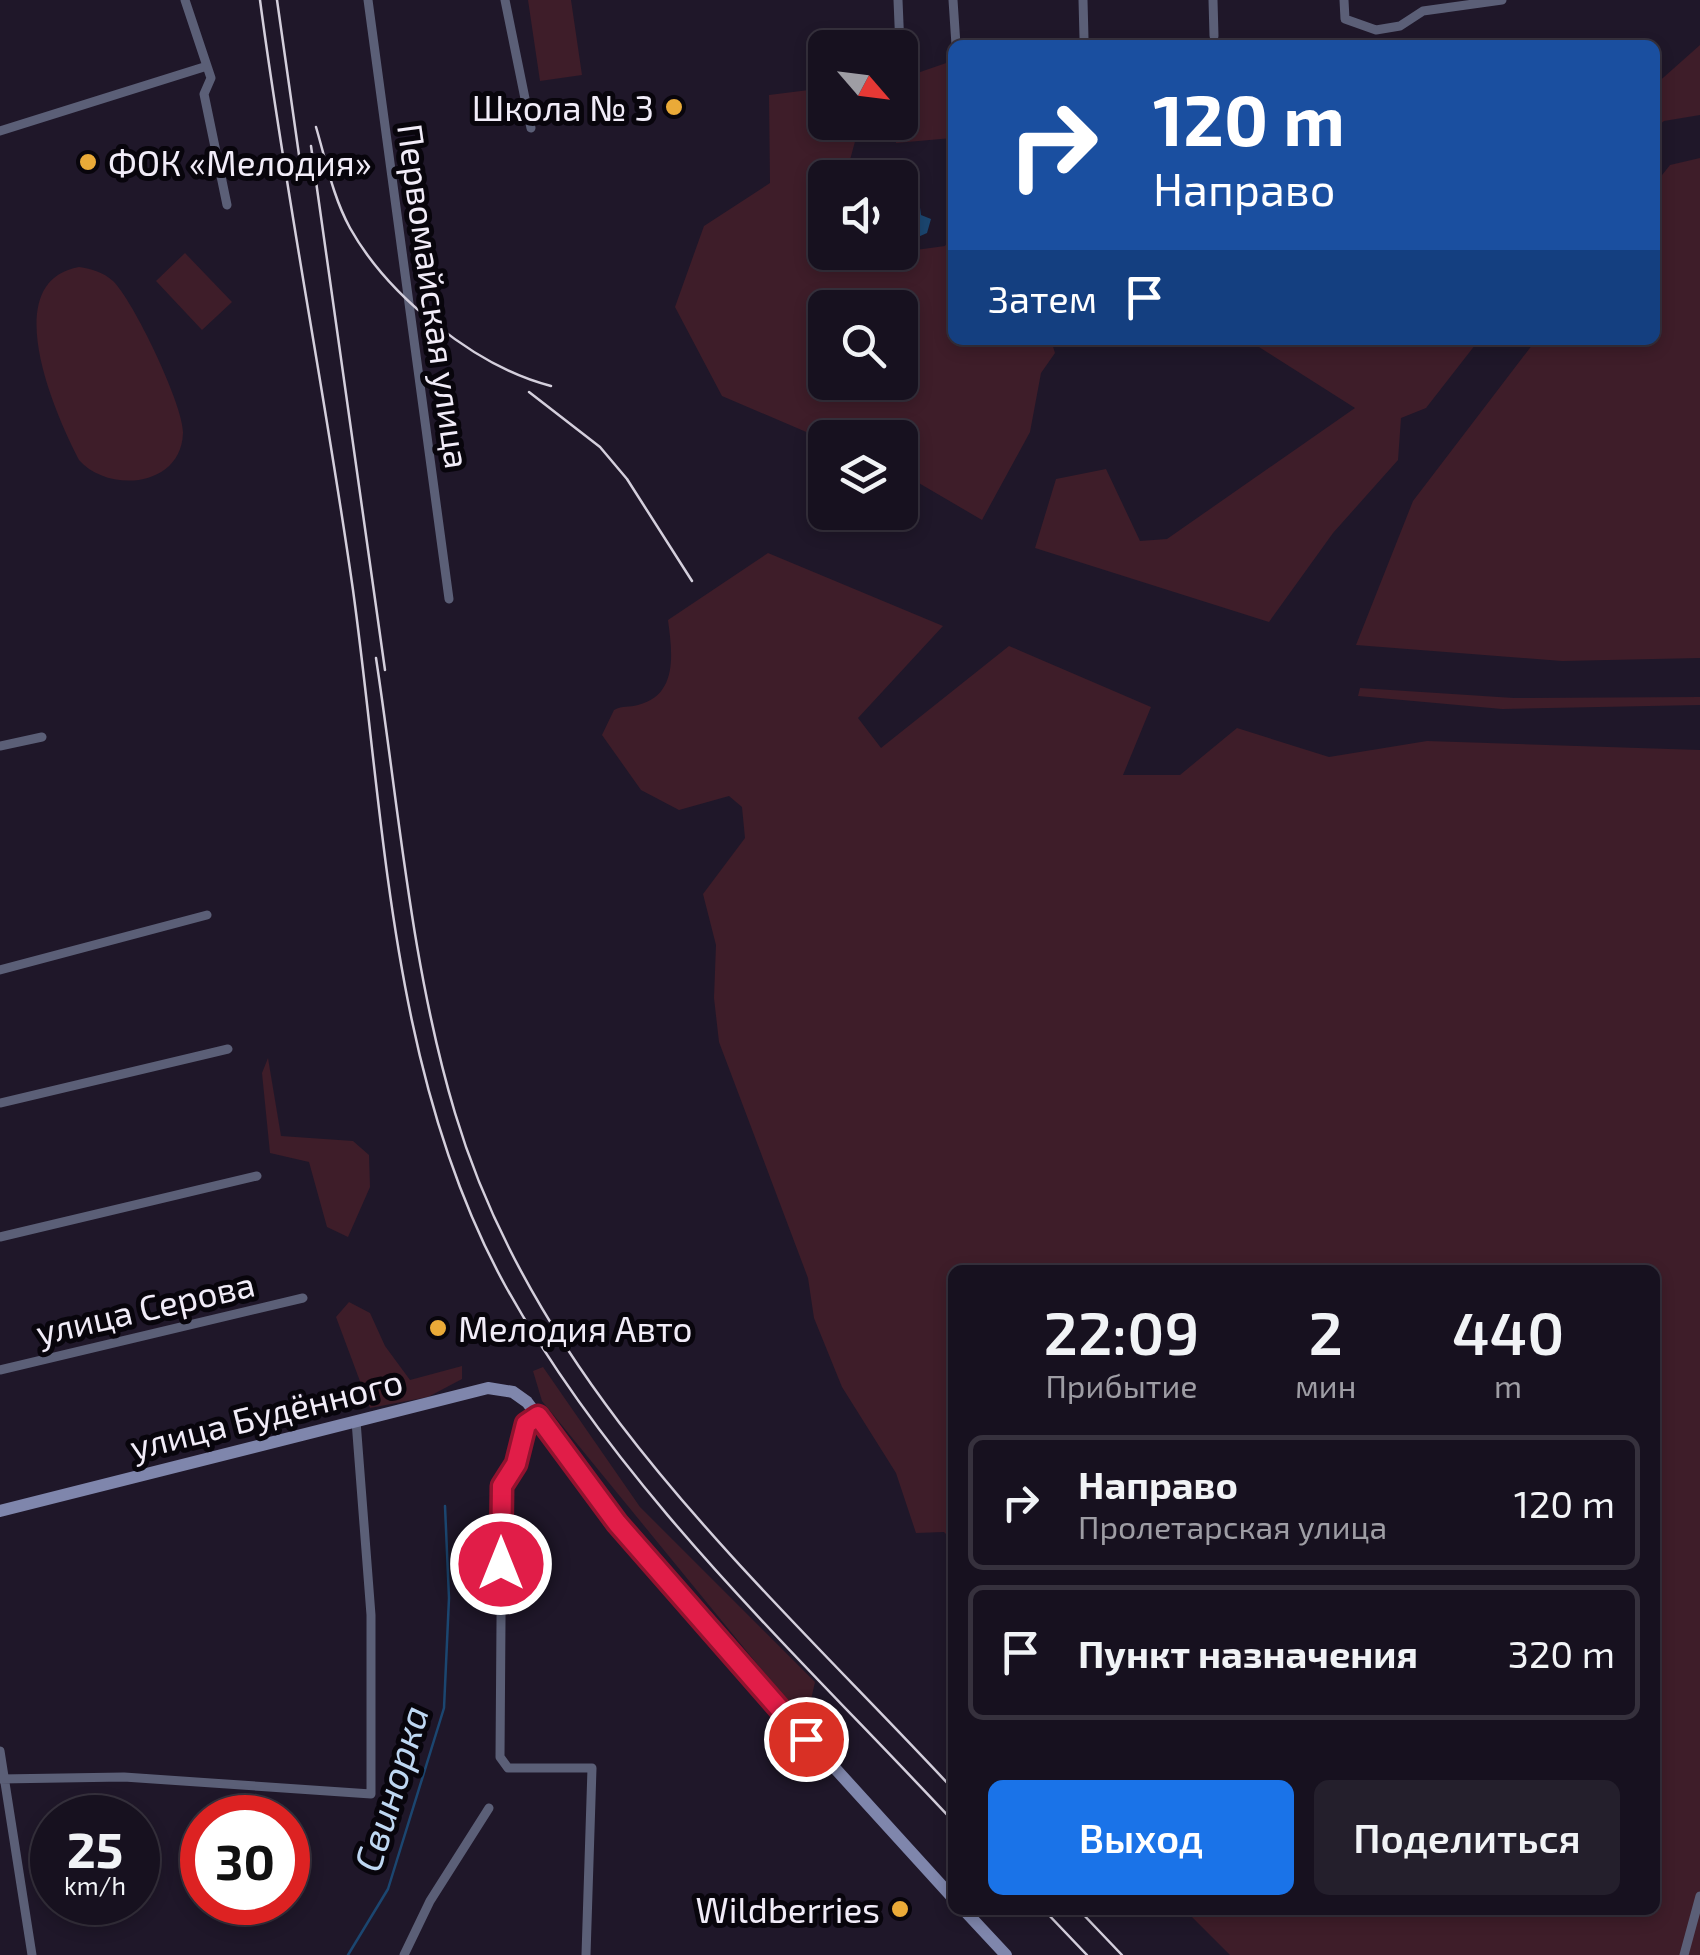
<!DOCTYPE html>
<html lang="ru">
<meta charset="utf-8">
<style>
:root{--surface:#17111f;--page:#241f2c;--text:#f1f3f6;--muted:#9e9da4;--line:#36313d;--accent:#1a73e8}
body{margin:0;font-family:"Exo 2",sans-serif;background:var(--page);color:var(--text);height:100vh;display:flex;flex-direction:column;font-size:38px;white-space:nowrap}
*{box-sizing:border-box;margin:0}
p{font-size:32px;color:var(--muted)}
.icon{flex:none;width:55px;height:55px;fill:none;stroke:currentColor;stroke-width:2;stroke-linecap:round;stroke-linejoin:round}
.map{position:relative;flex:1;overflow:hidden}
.sheet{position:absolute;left:948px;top:1265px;width:712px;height:650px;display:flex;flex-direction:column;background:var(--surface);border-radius:15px;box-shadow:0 5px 15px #0003,0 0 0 2px var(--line)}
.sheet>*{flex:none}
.top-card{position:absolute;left:948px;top:40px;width:712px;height:305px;border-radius:15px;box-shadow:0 5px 15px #0003,0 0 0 2px var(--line);background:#1a4fa0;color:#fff;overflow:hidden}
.needle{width:65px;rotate:118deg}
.tools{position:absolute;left:808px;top:30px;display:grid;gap:20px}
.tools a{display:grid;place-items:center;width:110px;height:110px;border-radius:15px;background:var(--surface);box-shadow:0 5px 15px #0003,0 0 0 2px var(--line);font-size:50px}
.speed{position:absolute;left:30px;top:1795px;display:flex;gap:20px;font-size:50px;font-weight:700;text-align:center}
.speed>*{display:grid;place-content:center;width:130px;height:130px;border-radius:50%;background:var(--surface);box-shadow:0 5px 15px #0003,0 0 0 2px var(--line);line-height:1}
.speed small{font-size:25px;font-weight:400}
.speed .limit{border:15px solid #d22;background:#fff;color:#111}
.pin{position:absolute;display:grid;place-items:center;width:85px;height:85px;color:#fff;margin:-42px;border:5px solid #fff;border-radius:50%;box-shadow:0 2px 10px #0007}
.me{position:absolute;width:110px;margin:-55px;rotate:0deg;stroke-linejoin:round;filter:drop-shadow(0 0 8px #0008)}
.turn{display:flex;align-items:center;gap:35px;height:210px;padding:0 40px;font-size:45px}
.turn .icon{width:130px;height:130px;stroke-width:2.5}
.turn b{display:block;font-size:70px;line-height:85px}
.then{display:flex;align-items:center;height:95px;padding:0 40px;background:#0003;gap:20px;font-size:38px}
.eta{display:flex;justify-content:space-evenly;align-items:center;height:170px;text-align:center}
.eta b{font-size:60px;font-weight:600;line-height:70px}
.action{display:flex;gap:20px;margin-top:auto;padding:20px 40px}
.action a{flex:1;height:115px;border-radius:15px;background:var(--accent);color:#fff;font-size:40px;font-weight:600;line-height:115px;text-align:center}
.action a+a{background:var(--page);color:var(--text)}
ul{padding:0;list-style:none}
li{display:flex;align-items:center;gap:30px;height:135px;margin:0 20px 15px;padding:0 20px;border:5px solid var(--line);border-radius:15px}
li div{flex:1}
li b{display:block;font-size:38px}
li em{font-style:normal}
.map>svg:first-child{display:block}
.green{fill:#3e1d29;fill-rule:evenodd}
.water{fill:#1b4670}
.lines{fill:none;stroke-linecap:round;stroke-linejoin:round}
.stream{stroke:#1b4670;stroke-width:2.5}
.minor{stroke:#5b5f77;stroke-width:9}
.secondary{stroke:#7f86ac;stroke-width:12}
.rail{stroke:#d4cfdc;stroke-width:2.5}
.route-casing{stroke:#92132f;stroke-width:25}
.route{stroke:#e11d48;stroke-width:18}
.poi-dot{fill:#eaaa38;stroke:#08050c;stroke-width:4}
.labels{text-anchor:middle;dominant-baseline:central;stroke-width:10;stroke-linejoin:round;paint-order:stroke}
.poi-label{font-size:35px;fill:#f1ecf8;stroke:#08050c;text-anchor:end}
.street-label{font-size:35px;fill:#f1ecf8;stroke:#08050c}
.water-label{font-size:38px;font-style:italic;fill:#bed7f2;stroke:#08050c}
</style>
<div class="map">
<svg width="1700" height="1955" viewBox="0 0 1700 1955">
<rect width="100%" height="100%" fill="#1f1729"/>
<!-- green -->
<path class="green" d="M528 0H571L582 75 540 81Z
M1700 45V115L1664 121 1655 128V85Z
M952 61V138L896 143 900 79Z
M825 88V122L860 123 847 171 838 177 825 178 827 262 945 246 952 235V340H1051L1055 353 1041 373 1030 432 982 520 900 472V438L825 440 722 396 675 307 704 226 770 183 769 95ZM825 308H900V382H825Z
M1700 158V658L1562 661 1356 645 1413 501 1536 340H1655V184L1670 165Z
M185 253 232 302 202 330 156 281Z
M79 267C92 269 103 272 113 281 133 300 184 406 183 433 181 488 108 493 79 460 50 404 0 281 79 267Z
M1248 340H1479L1426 408 1401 418 1398 460 1333 533 1269 622 1035 548 1056 479 1106 469 1140 541 1167 539 1355 408Z
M768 553 943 626 858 718 881 748 1009 646 1151 707 1123 775H1180L1237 728 1329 757 1427 741 1700 750V1955H1230L1185 1910H1655V1270H952V1540L944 1532 916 1533 896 1473 842 1387 814 1318 808 1278 719 1042 714 998 716 945 703 894 745 838 742 807 729 796 679 810 641 790 602 735 614 710C623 705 629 708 638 705 679 695 672 651 668 620Z
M1360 688 1514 698 1700 697V705L1502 709 1358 696Z
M268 1058 281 1136 353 1141 369 1155 370 1187 348 1237 327 1227 309 1162 270 1153 262 1073Z
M349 1302 370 1313 385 1346 410 1380 462 1366V1379L428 1397 370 1408 336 1317Z
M543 1367 640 1507 815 1682 810 1704 798 1714 542 1401 533 1371Z"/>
<!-- water -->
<path class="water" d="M919 200 921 215 931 219 927 233 900 245V206Z"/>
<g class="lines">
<!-- stream -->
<path class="stream" d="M348 1955 388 1889 444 1708 449 1598 445 1506"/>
<!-- minor -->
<path class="minor" d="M185 0 211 78 204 94 227 205
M368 0 449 599
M505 0 531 128
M898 0 900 48
M953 0 956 45
M1083 0 1084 38
M1213 0 1214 36
M1344 0 1345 19 1376 30 1400 26 1423 11 1502 0
M900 58 901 77
M0 131 204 67
M0 746 42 737
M0 970 207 915
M0 1103 228 1049
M0 1237 257 1176
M0 1370 303 1298
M538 1416 526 1424 515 1464 502 1486 500 1757 508 1768H592L586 1955
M0 1751 32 1955
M0 1779 124 1777 371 1794V1615L356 1421
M404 1955 430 1901 489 1808
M1684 1955 1700 1896"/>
<!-- secondary -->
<path class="secondary" d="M0 1511 488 1388 513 1392 527 1402 617 1523 712 1633 952 1897
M964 1910 1006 1955"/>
<!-- rail -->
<path class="rail" d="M260 0C286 197 325 393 353 590 385 821 390 1077 506 1287 619 1490 795 1652 952 1820
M277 0 301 169
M316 127C326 161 333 197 350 228 388 296 476 367 551 386
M311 146 385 670
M529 392 600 447 627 479 692 581
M376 658C399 809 411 966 455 1113 537 1389 762 1584 952 1788
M1044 1910 1087 1955
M1079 1910 1122 1955"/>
</g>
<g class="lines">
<!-- route casing -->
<g class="route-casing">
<path id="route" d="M501 1564 502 1486 516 1464 526 1424 538 1416 617 1523 806 1739"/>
</g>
<!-- route -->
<use href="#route" class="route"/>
</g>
<!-- markers -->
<g class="poi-dot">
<circle cx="674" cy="107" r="10"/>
<circle cx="88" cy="162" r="10"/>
<circle cx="438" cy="1328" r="10"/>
<circle cx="900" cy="1909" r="10"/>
</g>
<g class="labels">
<!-- poi labels -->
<g class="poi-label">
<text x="654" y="107">Школа № 3</text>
<text x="108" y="162" text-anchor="start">ФОК «Мелодия»</text>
<text x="458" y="1328" text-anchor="start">Мелодия Авто</text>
<text x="880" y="1909">Wildberries</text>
</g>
<!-- street labels -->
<g class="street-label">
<text transform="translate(435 296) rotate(82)">Первомайская улица</text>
<text transform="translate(145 1307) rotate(-13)">улица Серова</text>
<text transform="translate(266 1413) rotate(-14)">улица Будённого</text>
</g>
<!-- water labels -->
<g class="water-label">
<text transform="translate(390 1788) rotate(-73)">Свинорка</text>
</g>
</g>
</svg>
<div class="tools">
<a><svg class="needle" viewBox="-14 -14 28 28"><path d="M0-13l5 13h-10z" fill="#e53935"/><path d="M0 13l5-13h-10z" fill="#9e9da4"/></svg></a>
<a><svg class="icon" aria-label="sound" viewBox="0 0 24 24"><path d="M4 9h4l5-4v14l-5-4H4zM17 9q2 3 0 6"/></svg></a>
<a><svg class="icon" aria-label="search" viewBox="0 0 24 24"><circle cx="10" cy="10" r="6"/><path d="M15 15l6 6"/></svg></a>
<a><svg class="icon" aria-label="layers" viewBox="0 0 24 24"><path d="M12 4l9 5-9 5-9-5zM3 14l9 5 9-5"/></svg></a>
</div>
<div class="speed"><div>25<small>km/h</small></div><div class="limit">30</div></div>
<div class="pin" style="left:806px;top:1739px;background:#d93025"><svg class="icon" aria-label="arrive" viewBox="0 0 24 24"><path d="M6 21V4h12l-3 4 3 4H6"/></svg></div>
<svg class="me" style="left:501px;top:1564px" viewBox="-20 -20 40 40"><circle r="17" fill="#e11d48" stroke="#fff" stroke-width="3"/><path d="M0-11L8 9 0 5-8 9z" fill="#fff"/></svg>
<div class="top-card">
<div class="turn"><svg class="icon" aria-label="right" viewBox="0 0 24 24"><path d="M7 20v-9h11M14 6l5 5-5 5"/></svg><div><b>120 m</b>Направо</div></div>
<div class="then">Затем<svg class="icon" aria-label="arrive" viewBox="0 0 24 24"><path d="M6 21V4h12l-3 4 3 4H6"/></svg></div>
</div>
<section class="sheet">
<div class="eta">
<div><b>22:09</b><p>Прибытие</p></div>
<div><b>2</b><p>мин</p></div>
<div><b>440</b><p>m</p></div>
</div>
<ul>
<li><svg class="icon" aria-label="right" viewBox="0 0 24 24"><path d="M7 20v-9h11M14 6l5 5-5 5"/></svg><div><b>Направо</b><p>Пролетарская улица</p></div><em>120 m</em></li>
<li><svg class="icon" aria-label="arrive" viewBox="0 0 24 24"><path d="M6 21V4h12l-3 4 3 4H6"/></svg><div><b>Пункт назначения</b></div><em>320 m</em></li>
</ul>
<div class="action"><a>Выход</a><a>Поделиться</a></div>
</section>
</div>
